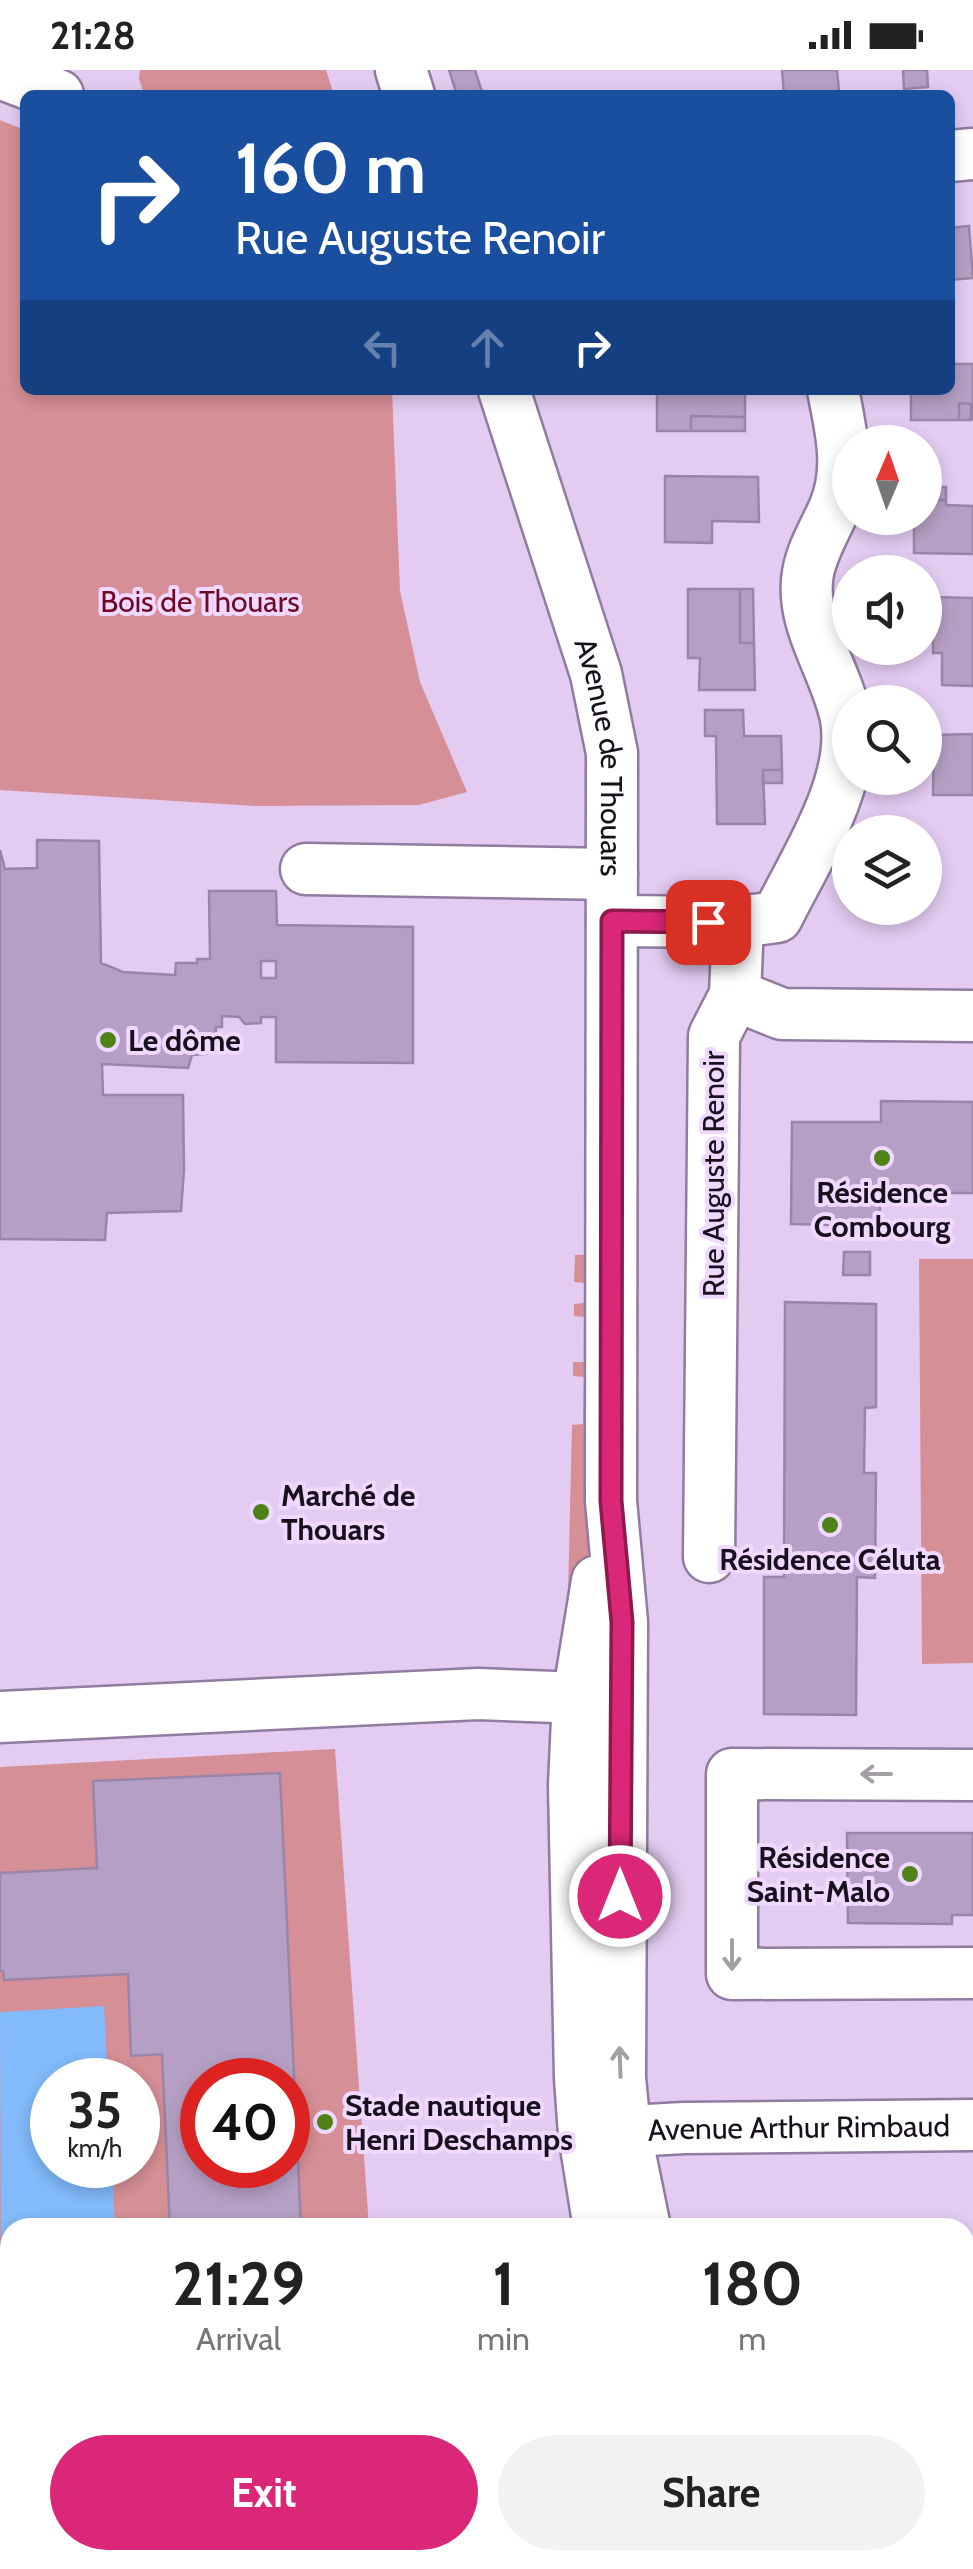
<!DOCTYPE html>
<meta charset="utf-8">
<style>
:root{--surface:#fff;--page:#f2f2f2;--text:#222;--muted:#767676;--accent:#db2777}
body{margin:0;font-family:Cabin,sans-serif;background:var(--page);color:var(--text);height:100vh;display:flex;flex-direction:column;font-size:38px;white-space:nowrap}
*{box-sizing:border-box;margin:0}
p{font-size:32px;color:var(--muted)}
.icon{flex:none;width:55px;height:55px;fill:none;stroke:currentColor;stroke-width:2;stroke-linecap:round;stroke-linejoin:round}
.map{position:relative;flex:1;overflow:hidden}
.details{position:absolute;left:0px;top:2148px;width:975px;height:352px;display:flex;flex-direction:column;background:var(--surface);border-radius:30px 30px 0 0;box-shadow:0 5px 15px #0003}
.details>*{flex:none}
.top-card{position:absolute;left:20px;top:20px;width:935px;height:305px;border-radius:15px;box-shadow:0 5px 15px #0003;background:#1a4fa0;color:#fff;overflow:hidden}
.needle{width:65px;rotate:2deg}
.buttons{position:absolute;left:832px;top:355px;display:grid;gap:20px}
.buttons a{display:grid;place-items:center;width:110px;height:110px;border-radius:50%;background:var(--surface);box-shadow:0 5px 15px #0003;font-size:50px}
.speed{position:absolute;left:30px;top:1988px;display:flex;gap:20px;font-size:50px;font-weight:700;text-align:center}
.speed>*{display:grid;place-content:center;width:130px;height:130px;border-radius:50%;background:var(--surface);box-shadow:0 5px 15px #0003;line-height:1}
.speed small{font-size:25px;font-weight:400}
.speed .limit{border:15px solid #d22;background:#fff;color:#111}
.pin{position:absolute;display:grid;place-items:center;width:85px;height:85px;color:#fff;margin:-42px;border-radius:20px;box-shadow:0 5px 15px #0006}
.me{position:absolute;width:110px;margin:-55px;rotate:0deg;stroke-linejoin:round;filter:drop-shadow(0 0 8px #0008)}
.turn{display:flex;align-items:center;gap:35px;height:210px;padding:0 50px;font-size:45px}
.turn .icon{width:130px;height:130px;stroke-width:2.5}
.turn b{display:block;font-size:70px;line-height:85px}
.lanes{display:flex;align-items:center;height:95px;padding:0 50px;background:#0003;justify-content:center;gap:50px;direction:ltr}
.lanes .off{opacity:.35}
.eta{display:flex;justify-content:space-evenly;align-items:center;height:170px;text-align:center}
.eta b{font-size:60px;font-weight:700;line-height:70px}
.action{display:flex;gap:20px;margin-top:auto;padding:20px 50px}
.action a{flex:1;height:115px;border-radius:60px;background:var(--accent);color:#fff;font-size:40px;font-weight:700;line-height:115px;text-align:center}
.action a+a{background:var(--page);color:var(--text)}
.status{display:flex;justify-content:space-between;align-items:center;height:70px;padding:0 50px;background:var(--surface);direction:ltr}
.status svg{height:28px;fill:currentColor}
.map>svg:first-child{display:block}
.green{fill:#d68f96;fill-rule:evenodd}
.water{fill:#82bafb}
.building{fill:#b69fc4;stroke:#9a84a8;stroke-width:2.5;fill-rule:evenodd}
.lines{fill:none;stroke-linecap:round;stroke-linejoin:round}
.minor-casing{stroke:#917b9e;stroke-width:55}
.minor{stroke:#fff;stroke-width:50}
.oneway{stroke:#a39fa5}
.route-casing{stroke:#8e194d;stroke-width:25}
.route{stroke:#db2777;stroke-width:18}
.poi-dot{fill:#4f8318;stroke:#f0d8ff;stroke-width:4}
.labels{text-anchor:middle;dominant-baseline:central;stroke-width:8;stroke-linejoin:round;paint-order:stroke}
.park-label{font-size:30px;fill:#700726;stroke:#f0d8ff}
.street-label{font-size:30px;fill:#18101d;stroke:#f0d8ff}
.poi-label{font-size:30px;font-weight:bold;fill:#18101d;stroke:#f0d8ff;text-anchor:start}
</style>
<div class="status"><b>21:28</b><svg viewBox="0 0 49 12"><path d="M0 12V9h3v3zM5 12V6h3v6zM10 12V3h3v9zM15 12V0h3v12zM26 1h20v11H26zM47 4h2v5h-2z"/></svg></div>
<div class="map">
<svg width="973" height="2499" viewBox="0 0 973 2499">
<rect width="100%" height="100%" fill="#e3cbf1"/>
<!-- green -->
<path class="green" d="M140 0H326L334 25H148L144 24 139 9Z
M0 50 25 60V320H392L400 521 420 612 467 722 419 735 255 736 0 720Z
M575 1185H593V1421L584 1531 568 1526 572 1355 583 1354 584 1307 573 1306V1292H584V1247L574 1246V1234L584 1233 585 1213 574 1212Z
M919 1189H973V1593L922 1594Z
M335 1679 369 2157 10 2158V2490H393L394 2499H0V1697ZM52 2010H138V2095H52ZM202 2010H288V2095H202Z"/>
<!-- water -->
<path class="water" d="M104 1936 108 2010H52V2095H112L115 2157 10 2158V2235H1L0 1942Z"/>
<!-- building -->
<path class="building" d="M449 0H475L483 25H457Z
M782 0H837L839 21 784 25Z
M903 0H927L928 17 904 19Z
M969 156 973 208 950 210V158Z
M950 294H973V350L971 334 959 333V350H911V320H950Z
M657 320H745V347L691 346V361H657Z
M959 333 971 334V350H959Z
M691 346 745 347V361H691Z
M665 406 758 407 759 452 712 451V473L665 472Z
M925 417H946V430H925Z
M925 430H946V435L973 436V484L914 483V448H925Z
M688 519H740V573H754L755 620H699L700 588H688Z
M740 519H753L754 573H740Z
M933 527 973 528V616L942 615V583H933Z
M705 640H743L744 666H781L782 700H763L765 754H717L716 666H705Z
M973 664V725H933L934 665Z
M763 700H782V713H763Z
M37 770 99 771 101 893 123 902 175 905 176 893H197V889H210L209 821H276L277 855 413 857V993L276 992V947H261V953L245 954 239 947 222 946V957H216L215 983 192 985 188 998 102 994 103 1025H183L184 1100 181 1141 107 1143 105 1170 0 1169V780L5 799 37 798ZM261 891H276V908H261Z
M881 1031 973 1032V1123H880V1156L791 1154 792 1052H881Z
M844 1182H870V1205H843Z
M785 1232 876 1234V1337L865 1338 864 1403H876L875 1508 857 1507 856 1645 764 1644V1507H784Z
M280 1703 301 2158H170L162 1984 131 1986 128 1904 4 1910 3 1901H0V1803L97 1798 93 1711ZM202 2010H288V2095H202Z
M847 1763H973V1845H952V1854L848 1853Z
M965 2446H973V2499H856V2490H965Z"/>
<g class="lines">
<!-- minor casing -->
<g class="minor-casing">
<g id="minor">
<path d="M401 0 409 25"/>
<path d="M0 3 58 25"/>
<path d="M950 86 973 84"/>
<path id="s1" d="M504 320 596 604 612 683 611 1431 622 1552 620 2008 625 2060 645 2158"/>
<path d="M306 799 612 804"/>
<path d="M612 851 738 852 735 925 714 966 709 1487"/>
<path d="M738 852 777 847C804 792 857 712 846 649 837 600 799 554 808 503 812 480 825 460 834 439 851 399 841 361 833 320"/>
<path d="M735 925 782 944 973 946"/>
<path d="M597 1511 578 1628 574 1715 580 2008 584 2064 599 2158"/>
<path d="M0 1647 478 1624 609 1629"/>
<path d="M973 1705 732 1704V1904L973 1903"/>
<path id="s2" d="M594 2063 684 2058 973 2055"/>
<path d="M696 2490 699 2499"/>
<path d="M736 2490 738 2499"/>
</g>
</g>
<!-- minor -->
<use href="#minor" class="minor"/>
</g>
<!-- one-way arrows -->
<defs><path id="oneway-shaft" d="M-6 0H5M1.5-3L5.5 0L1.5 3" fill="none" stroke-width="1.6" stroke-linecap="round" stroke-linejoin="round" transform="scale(2.5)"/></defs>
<g class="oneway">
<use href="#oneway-shaft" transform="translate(876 1704) rotate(-180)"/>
<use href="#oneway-shaft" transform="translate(732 1885) rotate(90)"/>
<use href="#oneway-shaft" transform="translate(620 1992) rotate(-92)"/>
</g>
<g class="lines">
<!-- route casing -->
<g class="route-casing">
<path id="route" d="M620 1826 622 1552 611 1431 612 851 708 852"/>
</g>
<!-- route -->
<use href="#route" class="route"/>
</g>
<!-- markers -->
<g class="poi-dot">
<circle cx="108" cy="970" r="10"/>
<circle cx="882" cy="1088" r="10"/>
<circle cx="261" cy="1442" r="10"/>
<circle cx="830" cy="1455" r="10"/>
<circle cx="910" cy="1804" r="10"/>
<circle cx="325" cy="2052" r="10"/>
</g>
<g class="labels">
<!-- park labels -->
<g class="park-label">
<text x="200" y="531">Bois de Thouars</text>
</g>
<!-- street labels -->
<g class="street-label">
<text stroke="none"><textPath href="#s1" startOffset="382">Avenue de Thouars</textPath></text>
<text transform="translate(713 1104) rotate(-90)">Rue Auguste Renoir</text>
<text stroke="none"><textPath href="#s2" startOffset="205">Avenue Arthur Rimbaud</textPath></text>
</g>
<!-- poi labels -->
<g class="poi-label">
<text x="128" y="970">Le dôme</text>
<text x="882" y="1122" text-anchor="middle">Résidence<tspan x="882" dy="34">Combourg</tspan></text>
<text x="281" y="1425">Marché de<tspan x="281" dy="34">Thouars</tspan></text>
<text x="830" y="1489" text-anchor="middle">Résidence Céluta</text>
<text x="890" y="1787" text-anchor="end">Résidence<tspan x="890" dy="34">Saint-Malo</tspan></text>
<text x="345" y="2035">Stade nautique<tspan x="345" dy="34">Henri Deschamps</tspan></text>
</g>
</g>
</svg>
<div class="buttons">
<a><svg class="needle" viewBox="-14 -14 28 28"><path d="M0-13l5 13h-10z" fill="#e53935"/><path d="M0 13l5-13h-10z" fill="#767676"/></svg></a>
<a><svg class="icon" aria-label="sound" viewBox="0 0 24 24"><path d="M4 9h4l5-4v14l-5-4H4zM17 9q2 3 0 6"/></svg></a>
<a><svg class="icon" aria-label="search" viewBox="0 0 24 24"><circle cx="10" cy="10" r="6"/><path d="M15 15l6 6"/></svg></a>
<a><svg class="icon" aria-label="layers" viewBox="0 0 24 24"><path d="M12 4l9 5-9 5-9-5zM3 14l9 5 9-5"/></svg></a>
</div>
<div class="speed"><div>35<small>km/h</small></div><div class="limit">40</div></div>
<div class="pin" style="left:708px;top:852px;background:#d93025"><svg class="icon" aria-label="arrive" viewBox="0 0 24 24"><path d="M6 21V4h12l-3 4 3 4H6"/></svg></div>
<svg class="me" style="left:620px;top:1826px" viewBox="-20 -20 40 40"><circle r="17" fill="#db2777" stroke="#fff" stroke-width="3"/><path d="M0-11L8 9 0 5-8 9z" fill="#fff"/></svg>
<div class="top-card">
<div class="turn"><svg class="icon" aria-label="right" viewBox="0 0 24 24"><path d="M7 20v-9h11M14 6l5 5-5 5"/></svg><div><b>160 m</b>Rue Auguste Renoir</div></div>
<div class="lanes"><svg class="icon off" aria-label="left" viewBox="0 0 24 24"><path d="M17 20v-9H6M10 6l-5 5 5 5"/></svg><svg class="icon off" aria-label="ahead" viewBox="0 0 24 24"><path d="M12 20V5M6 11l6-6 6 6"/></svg><svg class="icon" aria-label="right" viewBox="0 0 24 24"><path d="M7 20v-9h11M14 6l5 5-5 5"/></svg></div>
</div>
<section class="details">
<div class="eta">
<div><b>21:29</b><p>Arrival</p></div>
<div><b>1</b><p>min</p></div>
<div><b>180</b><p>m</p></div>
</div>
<div class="action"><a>Exit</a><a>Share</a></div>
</section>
</div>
